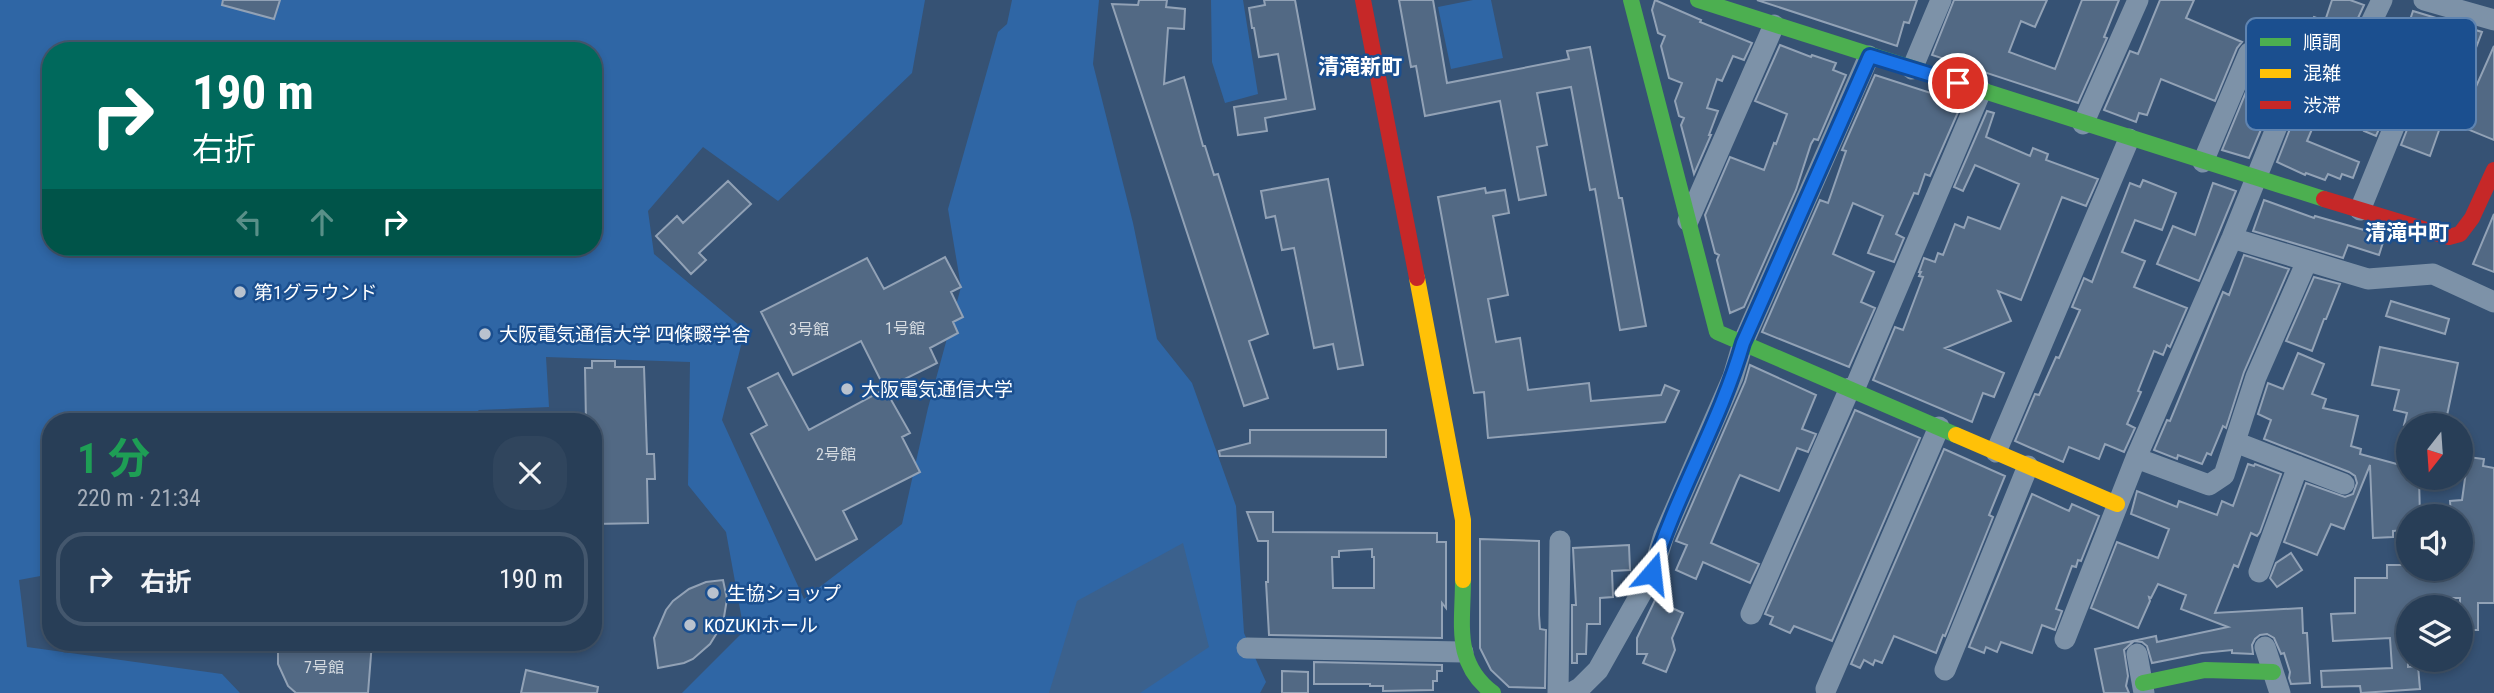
<!DOCTYPE html>
<html lang="ja">
<meta charset="utf-8">
<style>
:root{--surface:#283e57;--page:#30455d;--text:#f1f3f6;--muted:#a5aeba;--line:#44576d}
body{margin:0;font-family:"Roboto Condensed","Noto Sans JP",sans-serif;background:var(--page);color:var(--text);height:100vh;display:flex;flex-direction:column;font-size:26px;white-space:nowrap}
*{box-sizing:border-box;margin:0}
p{font-size:23px;color:var(--muted)}
.icon{flex:none;width:38px;height:38px;fill:none;stroke:currentColor;stroke-width:2;stroke-linecap:round;stroke-linejoin:round}
.map{position:relative;flex:1;overflow:hidden}
.side{position:absolute;left:42px;top:413px;width:560px;height:238px;display:flex;flex-direction:column;background:var(--surface);border-radius:28px;box-shadow:0 4px 10px #0003,0 0 0 2px var(--line)}
.side>*{flex:none}
.hud{position:absolute;left:42px;top:42px;width:560px;height:214px;border-radius:28px;box-shadow:0 4px 10px #0003,0 0 0 2px var(--line);background:#00695c;color:#fff;overflow:hidden}
.needle{width:46px;rotate:197deg}
.controls{position:absolute;left:2396px;top:413px;display:grid;gap:14px}
.controls a{display:grid;place-items:center;width:77px;height:77px;border-radius:50%;background:var(--surface);box-shadow:0 4px 10px #0003,0 0 0 2px var(--line);font-size:35px}
.pin{position:absolute;display:grid;place-items:center;width:60px;height:60px;color:#fff;margin:-30px;border:4px solid #fff;border-radius:50%;box-shadow:0 2px 7px #0007}
.me{position:absolute;width:77px;margin:-38px;rotate:17deg;stroke-linejoin:round;filter:drop-shadow(0 0 5px #0008)}
.turn{display:flex;align-items:center;gap:24px;height:147px;padding:0 35px;font-size:32px}
.turn .icon{width:91px;height:91px;stroke-width:2.5}
.turn b{display:block;font-size:49px;line-height:60px}
.lanes{display:flex;align-items:center;height:66px;padding:0 35px;background:#0003;justify-content:center;gap:35px;direction:ltr}
.lanes .off{opacity:.35}
.round{display:grid;place-items:center;flex:none;width:74px;height:74px;border-radius:28px;background:var(--page)}
.overview{display:flex;align-items:center;justify-content:space-between;height:119px;padding:0 35px}
h1{font-size:42px;font-weight:700;line-height:52px;color:#1e9e55}
ul{padding:0;list-style:none}
li{display:flex;align-items:center;gap:21px;height:94px;margin:0 14px 10px;padding:0 21px;border:4px solid var(--line);border-radius:28px}
li div{flex:1}
li b{display:block;font-size:26px}
li em{font-style:normal}
.map>svg:first-child{display:block}
.green{fill:#2f66a5;fill-rule:evenodd}
.water{fill:#3b618d}
.building{fill:#526984;stroke:#92a2b6;stroke-width:2;fill-rule:evenodd}
.lines{fill:none;stroke-linecap:round;stroke-linejoin:round}
.street{stroke:#7d92a8;stroke-width:21}
.fast{stroke:#4caf50;stroke-width:16}
.slow{stroke:#ffc107;stroke-width:16}
.jam{stroke:#c62828;stroke-width:16}
.route-casing{stroke:#114b97;stroke-width:18}
.route{stroke:#1a73e8;stroke-width:12}
.poi-dot{fill:#b9c2ce;stroke:#1b4f8f;stroke-width:2.5}
.labels{text-anchor:middle;dominant-baseline:central;stroke-width:5;stroke-linejoin:round;paint-order:stroke}
.number-label{font-size:16px;fill:#d4dae0}
.poi-label{font-size:19px;fill:#fff;stroke:#1b4f8f;text-anchor:start}
.neighbourhood-label{font-size:21px;font-weight:bold;fill:#fff;stroke:#1b4f8f}
.key{fill:#1b4f8f;stroke:#5f84b1;stroke-width:2}
.key-label{font-size:19px;fill:#fff}
</style>
<div class="map">
<svg width="2494" height="693" viewBox="0 0 2494 693">
<rect width="100%" height="100%" fill="#365274"/>
<!-- green -->
<path class="green" d="M0 0H925L912 73 778 201 703 147 648 211 654 254 745 330 722 420 804 599 902 524 928 408 961 287 948 209 998 32 1007 24 1012 0H1099L1093 64 1133 223 1157 339 1192 383 1236 506 1244 633 1266 682 1260 693H682L744 631 726 532 688 485 690 362 546 357 549 407 479 410 466 422H51V574L19 580 27 647 222 674 240 693H0ZM51 51H593V247H51Z
M1211 0H1243L1258 94 1225 103 1212 62Z
M1473 0H1491L1503 58 1451 69 1438 7Z"/>
<!-- water -->
<path class="water" d="M1183 543 1209 647 1140 693H1049L1077 601Z"/>
<!-- building -->
<path class="building" d="M223 0H280L274 19 222 5Z
M1139 0H1167L1166 7 1185 9 1184 29 1168 28 1164 84 1184 77 1203 146H1205L1214 175 1218 174 1268 334 1249 341 1268 398 1244 406 1112 4 1138 5Z
M1264 0H1295L1315 109 1265 118 1267 131 1238 135 1234 107 1286 99 1278 54 1259 57 1254 28H1252L1249 8 1265 5Z
M1399 0H1433L1447 83 1569 59 1567 51 1590 47 1619 198H1622L1646 326 1620 330 1595 189 1590 190 1571 87 1537 93 1547 145 1537 147 1546 195 1519 200 1500 101 1425 116 1416 66 1411 67Z
M1655 0 1701 20 1700 22 1752 43 1744 60 1733 56 1722 81 1717 79 1707 108 1718 111 1709 135H1711L1694 174 1681 125 1684 118 1679 116 1675 101 1682 83 1669 78 1661 46 1665 36 1658 33 1652 10Z
M1757 0H1917L1909 23 1904 22 1897 46Z
M1954 0H2047L2035 27 2021 21 2009 52 2055 69 2082 0H2119L2104 37 2107 38 2078 103 1932 55Z
M2160 0H2194L2186 18 2242 42 2237 48 2215 101 2161 79 2147 115 2139 113 2136 122 2104 110 2130 51 2138 54Z
M2332 0H2350L2364 5 2341 55 2304 42 2314 17 2325 21Z
M2413 11 2482 32 2474 53 2424 36 2415 63 2475 89 2494 46V140L2443 119 2430 156 2401 145 2410 122 2411 115 2408 109 2416 90 2384 76 2361 128 2320 110 2307 141 2359 162 2353 178 2342 174 2340 179 2328 174 2325 180 2306 173 2305 175 2277 162 2308 83 2344 98 2353 79 2362 72 2386 22 2407 29Z
M1780 45 1811 57 1812 55 1836 63 1833 70 1846 75 1818 140 1814 139 1811 144 1796 190 1744 307 1730 313 1717 260 1719 255 1715 253 1705 215 1730 157 1764 170 1774 143 1776 144 1787 114 1755 101Z
M2262 53 2289 63 2249 158 2222 150Z
M1875 75 1962 103 1930 176 1925 174 1918 194 1914 193 1896 234 1904 238 1894 262 1868 253 1883 216 1853 203 1833 254 1874 272 1861 302 1875 308 1849 367 1762 332 1820 200 1828 203 1846 151 1842 150Z
M1987 111 1994 113 1986 137 2030 156 2033 148 2048 154 2046 160 2098 179 2086 206 2062 197 2021 300 1998 291 2011 321 1945 348 2004 373 1994 397 1983 393 1972 422 1873 380 1895 327 1903 330 1923 277 1919 276 1921 272H1919L1924 258 1935 262 1938 253 1943 255 1955 224 1964 228 1968 217 2000 229 2019 184 1975 165 1963 191 1954 187Z
M2370 117 2382 122 2376 136 2364 131Z
M1328 179 1363 365 1338 369 1333 344 1314 348 1294 248 1282 250 1275 216 1266 218 1261 191Z
M2143 180 2176 193 2162 230 2135 220 2122 252 2145 261 2134 287 2187 308 2170 347 2167 345 2163 355 2154 351 2138 391 2141 392 2127 424 2135 428 2124 452 2105 444 2099 459 2069 447 2063 462 2015 441 2035 394 2039 395 2056 357 2059 358 2080 310 2072 307 2084 278 2092 282 2130 183 2140 187Z
M728 181 751 204 699 253 706 260 691 274 656 236 677 216 683 223Z
M2213 183 2236 191 2199 281 2157 264 2173 226 2195 235Z
M1485 188 1486 193 1505 190 1509 213 1493 216 1508 295 1488 299 1496 342 1520 338 1528 390 1589 383 1591 401 1661 395 1665 385 1679 391 1665 422 1488 438 1484 392 1474 393 1438 197Z
M2264 200 2314 218 2315 216 2385 236 2379 255 2348 245 2343 258 2253 231Z
M2494 214V272L2473 264Z
M2244 255 2289 269 2244 372 2226 428 2223 426 2211 455 2207 453 2202 464 2178 455 2177 459 2154 450 2167 420 2170 421 2223 292 2229 295Z
M945 257 961 287 951 292 963 317 953 322 958 333 930 348 937 363 885 389 861 341 793 375 761 312 867 258 884 289Z
M2314 277 2340 284 2326 319H2324L2312 351 2286 341Z
M2391 301 2449 319 2445 334 2386 316Z
M2380 347 2458 363 2445 425H2404L2407 413 2394 410 2399 390 2372 385Z
M2298 353 2324 364 2312 394 2326 399 2323 408 2358 416 2351 446 2361 449 2360 454 2408 467V478H2419L2420 516H2408V530L2393 531V537L2373 538 2370 465 2344 529 2331 524 2317 555 2284 542 2306 483 2345 497 2353 494 2357 483 2355 476 2349 472 2264 439 2271 420 2258 414 2268 383 2283 389Z
M592 361H615V367H644L647 454H654L655 479H647L648 523 593 524V422H586L585 368H592Z
M1750 365 1816 395 1802 429 1816 434 1808 452 1797 448 1779 491 1740 475 1737 481 1711 543 1759 564 1750 583 1703 562 1696 579 1676 570 1687 545 1676 541 1745 382Z
M778 373 809 430 885 389 910 433 902 437 920 472 843 511 857 539 816 560 751 434 767 425 748 388Z
M1855 410 1920 438 1832 641 1794 626 1790 633 1770 624 1773 617 1765 614Z
M1250 430H1386V457L1220 456 1219 451 1250 443Z
M1944 449 2005 476 1989 515 1993 517 1945 636 1943 635 1936 653 1894 636 1882 663 1875 660 1873 665 1864 660 1860 668 1851 664Z
M2468 457 2484 459 2483 466 2494 468V603H2478V630H2460V598H2423V607H2408V667L2418 666 2420 689 2361 693 2360 686 2322 687 2321 671 2392 668 2390 638 2333 641 2331 614 2355 613V578H2387V565H2408V569H2460V516H2451L2450 501 2462 500Z
M2248 464 2254 466 2255 464 2281 474 2260 532 2257 536 2251 533 2238 567 2234 565 2215 613 2302 608 2303 633H2307L2310 683 2291 684 2289 678 2290 672 2284 653 2281 654 2274 638 2267 634 2260 635 2255 639 2252 645 2253 654 2232 653V650L2202 653 2152 663 2147 646 2142 642 2134 641 2124 650 2128 676 2126 686 2129 693H2104L2095 649 2156 636 2157 642 2228 627 2181 609 2186 595 2158 584 2151 598 2149 597 2150 601 2138 628 2091 608 2117 542 2158 558 2169 529 2131 514 2137 491 2177 507 2179 501 2217 515 2222 501 2233 506Z
M2032 494 2069 511 2072 504 2099 516 2081 561 2078 560 2076 567 2072 566 2056 609 2062 611 2055 630 2042 625 2032 653 2001 642 1997 652 1986 647 1984 653 1969 647Z
M1247 512H1273V532L1437 533V542H1446V608L1442 603V638L1269 635 1266 582H1268V541H1258ZM1372 549V557H1374V588H1333L1332 557H1339V551Z
M1480 539 1539 541V615L1540 629 1546 630 1545 688 1509 687 1491 670 1480 648Z
M1629 545 1630 570 1612 571 1613 597 1600 598V624H1587L1586 654H1577V663H1572V605H1576L1573 548Z
M2291 553 2302 570 2277 587 2270 578 2276 563Z
M723 580 727 599 723 623 710 644 693 659 684 663 658 668 654 638 666 610 673 601 689 589 706 582Z
M1655 600 1683 613 1672 638 1675 650 1666 672 1643 663 1647 654H1637V638Z
M278 642H372L368 693H296L288 686 278 664Z
M1314 662 1442 665V671H1437V681H1433V690L1383 691V686H1370V684H1314Z
M526 670 598 687 597 693H521Z
M1282 671 1308 672V693H1282Z"/>
<g class="lines">
<!-- street -->
<path class="street" d="M2424 0 2494 20
M2350 66 2382 0
M1912 69 1941 0
M2083 124 2138 0
M2203 162 2249 53
M2360 210 2398 117
M1688 221 1774 25
M2232 238 2368 279 2433 274 2494 302
M1854 390 1981 91
M2235 442 2344 484
M1996 452 2129 139
M2136 458 2209 485 2224 475 2256 377 2307 261
M2259 572 2298 466
M1751 614 1850 388
M2065 639 2136 458 2232 238 2296 79
M2265 647 2280 693
M1247 648 1463 652
M2137 654 2144 693
M1945 670 2028 466
M1826 689 1939 427
M1558 693 1560 541
M1571 693 1580 688 1598 670 1652 574 1664 535 1733 377 1743 343 1869 56"/>
<!-- fast -->
<path class="fast" d="M1631 0 1717 332 1956 435
M1698 0 2324 199
M1463 580C1463 624 1453 663 1493 693
M2143 683 2205 670 2273 672"/>
<!-- slow -->
<path class="slow" d="M1417 278 1463 520V580
M1956 435 2117 504"/>
<!-- jam -->
<path class="jam" d="M1363 0 1417 278
M2324 199 2449 237 2460 234 2472 218 2494 170"/>
</g>
<g class="lines">
<!-- route casing -->
<g class="route-casing">
<path id="route" d="M1652 573C1676 494 1720 423 1743 343L1870 56 1958 83"/>
</g>
<!-- route -->
<use href="#route" class="route"/>
</g>
<!-- markers -->
<g class="poi-dot">
<circle cx="240" cy="292" r="7"/>
<circle cx="485" cy="334" r="7"/>
<circle cx="847" cy="389" r="7"/>
<circle cx="713" cy="593" r="7"/>
<circle cx="690" cy="625" r="7"/>
</g>
<g class="labels">
<!-- number labels -->
<g class="number-label">
<text x="905" y="328">1号館</text>
<text x="809" y="329">3号館</text>
<text x="836" y="454">2号館</text>
<text x="324" y="667">7号館</text>
</g>
<!-- poi labels -->
<g class="poi-label">
<text x="254" y="292">第1グラウンド</text>
<text x="499" y="334">大阪電気通信大学 四條畷学舎</text>
<text x="861" y="389">大阪電気通信大学</text>
<text x="727" y="593">生協ショップ</text>
<text x="704" y="625">KOZUKIホール</text>
</g>
<!-- neighbourhood labels -->
<g class="neighbourhood-label">
<text x="1360" y="67">清滝新町</text>
<text x="2407" y="233">清滝中町</text>
</g>
</g>
<!-- legend -->
<rect x="2246" y="18" width="230" height="112" rx="10" class="key"/>
<rect x="2260" y="38" width="31" height="8" fill="#4caf50"/>
<rect x="2260" y="69" width="31" height="9" fill="#ffc107"/>
<rect x="2260" y="101" width="31" height="8" fill="#c62828"/>
<g class="key-label">
<text x="2303" y="49">順調</text>
<text x="2303" y="80">混雑</text>
<text x="2303" y="112">渋滞</text>
</g>
</svg>
<div class="controls">
<a><svg class="needle" viewBox="-14 -14 28 28"><path d="M0-13l5 13h-10z" fill="#e53935"/><path d="M0 13l5-13h-10z" fill="#a5aeba"/></svg></a>
<a><svg class="icon" aria-label="sound" viewBox="0 0 24 24"><path d="M4 9h4l5-4v14l-5-4H4zM17 9q2 3 0 6"/></svg></a>
<a><svg class="icon" aria-label="layers" viewBox="0 0 24 24"><path d="M12 4l9 5-9 5-9-5zM3 14l9 5 9-5"/></svg></a>
</div>
<div class="pin" style="left:1958px;top:83px;background:#d93025"><svg class="icon" aria-label="arrive" viewBox="0 0 24 24"><path d="M6 21V4h12l-3 4 3 4H6"/></svg></div>
<svg class="me" style="left:1652px;top:573px" viewBox="-20 -20 40 40"><path d="M0-17L14 15 0 8-14 15z" fill="#1a73e8" stroke="#fff" stroke-width="4"/></svg>
<div class="hud">
<div class="turn"><svg class="icon" aria-label="right" viewBox="0 0 24 24"><path d="M7 20v-9h11M14 6l5 5-5 5"/></svg><div><b>190 m</b>右折</div></div>
<div class="lanes"><svg class="icon off" aria-label="left" viewBox="0 0 24 24"><path d="M17 20v-9H6M10 6l-5 5 5 5"/></svg><svg class="icon off" aria-label="ahead" viewBox="0 0 24 24"><path d="M12 20V5M6 11l6-6 6 6"/></svg><svg class="icon" aria-label="right" viewBox="0 0 24 24"><path d="M7 20v-9h11M14 6l5 5-5 5"/></svg></div>
</div>
<section class="side">
<div class="overview"><div><h1>1 分</h1><p>220 m · 21:34</p></div><a class="round"><svg class="icon" aria-label="close" viewBox="0 0 24 24"><path d="M6 6l12 12M18 6L6 18"/></svg></a></div>
<ul>
<li><svg class="icon" aria-label="right" viewBox="0 0 24 24"><path d="M7 20v-9h11M14 6l5 5-5 5"/></svg><div><b>右折</b></div><em>190 m</em></li>
</ul>
</section>
</div>
